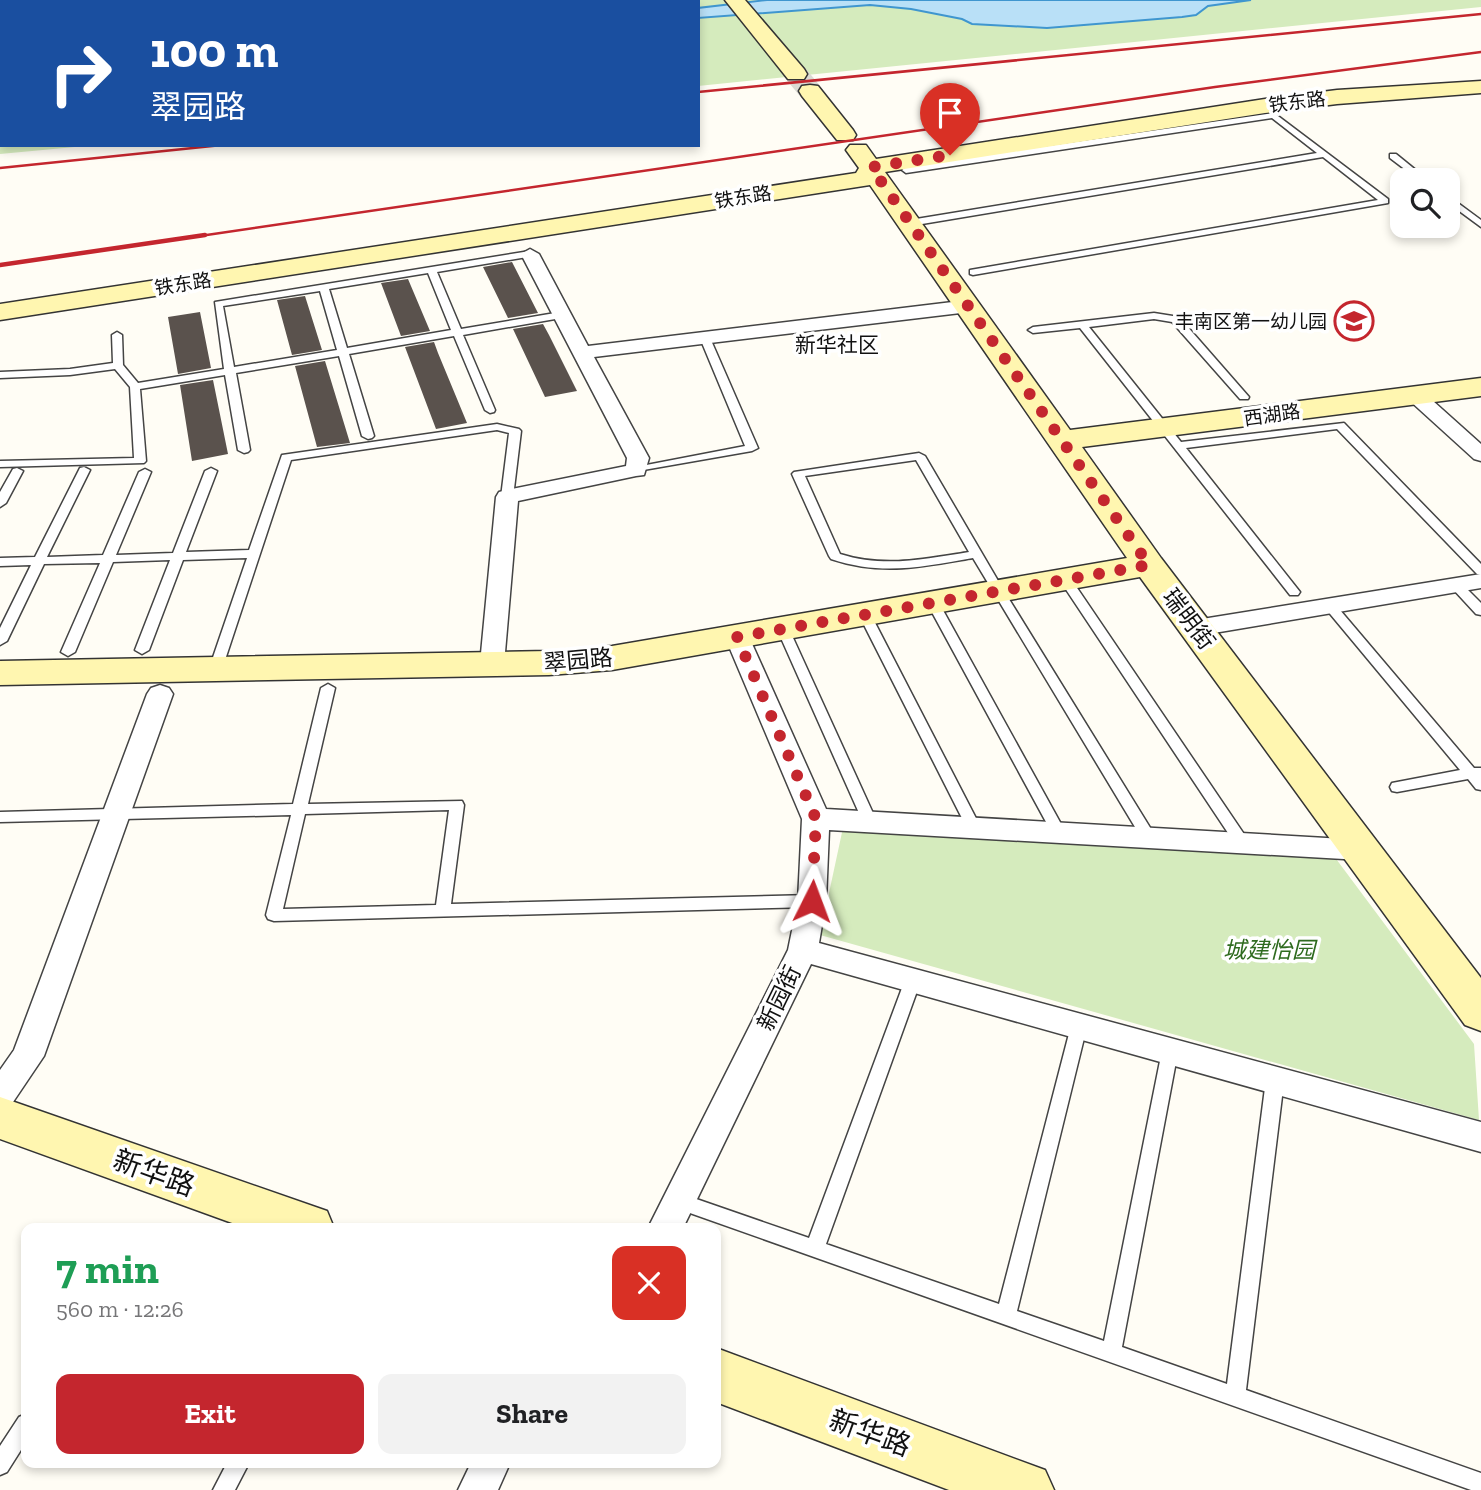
<!DOCTYPE html>
<meta charset="utf-8">
<style>
:root{--surface:#fff;--page:#f2f2f2;--text:#202124;--muted:#757577;--accent:#c4262e}
body{margin:0;font-family:"Zilla Slab","Noto Sans SC",serif;background:var(--page);color:var(--text);height:100vh;display:flex;flex-direction:column;font-size:26px;white-space:nowrap}
*{box-sizing:border-box;margin:0}
p{font-size:23px;color:var(--muted)}
.icon{flex:none;width:38px;height:38px;fill:none;stroke:currentColor;stroke-width:2;stroke-linecap:round;stroke-linejoin:round}
.map{position:relative;flex:1;overflow:hidden}
.sheet{position:absolute;left:21px;top:1223px;width:700px;height:245px;display:flex;flex-direction:column;background:var(--surface);border-radius:14px;box-shadow:0 4px 10px #0003}
.sheet>*{flex:none}
.hud{position:absolute;left:0px;top:0px;width:700px;height:147px;box-shadow:0 4px 10px #0003;background:#1a4fa0;color:#fff;overflow:hidden}
.buttons{position:absolute;left:1390px;top:168px;display:grid;gap:14px}
.buttons a{display:grid;place-items:center;width:70px;height:70px;border-radius:14px;background:var(--surface);box-shadow:0 4px 10px #0003;font-size:35px}
.pin{position:absolute;display:grid;place-items:center;width:60px;height:60px;color:#fff;margin:-72px -30px;border-radius:50% 50% 50% 0;rotate:-45deg;box-shadow:0 0 7px #0007}
.pin .icon{rotate:45deg}
.me{position:absolute;width:77px;margin:-38px;rotate:3deg;stroke-linejoin:round;filter:drop-shadow(0 0 5px #0008)}
.turn{display:flex;align-items:center;gap:24px;height:147px;padding:0 35px;font-size:32px}
.turn .icon{width:91px;height:91px;stroke-width:2.5}
.turn b{display:block;font-size:49px;line-height:60px}
.round{display:grid;place-items:center;flex:none;width:74px;height:74px;border-radius:14px;background:var(--page)}
.overview{display:flex;align-items:center;justify-content:space-between;height:119px;padding:0 35px}
h1{font-size:42px;font-weight:700;line-height:52px;color:#1e9e55}
.action{display:flex;gap:14px;margin-top:auto;padding:14px 35px}
.action a{flex:1;height:80px;border-radius:14px;background:var(--accent);color:#fff;font-size:28px;font-weight:700;line-height:80px;text-align:center}
.action a+a{background:var(--page);color:var(--text)}
.map>svg:first-child{display:block}
.green{fill:#d5ebbd}
.water{fill:#b9e0f7;stroke:#3f96cf;stroke-width:2}
.building{fill:#5a524d}
.lines{fill:none;stroke-linecap:round;stroke-linejoin:round}
.secondary-tunnel{stroke:#dbdad3;stroke-width:22;stroke-dasharray:22 11;stroke-linecap:butt}
.lane-casing{stroke:#444;stroke-width:3}
.street-casing{stroke:#444;stroke-width:3}
.secondary-casing{stroke:#333;stroke-width:3}
.lane{fill:#fff;fill-rule:evenodd}
.street{fill:#fff;fill-rule:evenodd}
.secondary{fill:#fff6b0;fill-rule:evenodd}
.rail-far1{stroke:#c4262e;stroke-width:2.5}
.rail{stroke:#c4262e;stroke-width:4.5}
.route{stroke:#c4262e;stroke-width:12;stroke-dasharray:0 21.6}
.labels{text-anchor:middle;dominant-baseline:central;stroke-width:7;stroke-linejoin:round;paint-order:stroke}
.far-street-label{font-size:19px;fill:#111;stroke:#fff}
.far-poi-label{font-size:19px;fill:#111;stroke:#fff;text-anchor:end}
.far-quarter-label{font-size:21px;fill:#111;stroke:#fff}
.street-label{font-size:23px;fill:#111;stroke:#fff}
.park-label{font-size:23px;font-style:italic;fill:#2f6b1f;stroke:#fff}
.near-street-label{font-size:28px;fill:#111;stroke:#fff}
</style>
<div class="map">
<svg width="1481" height="1490" viewBox="0 0 1481 1490">
<rect width="100%" height="100%" fill="#fffdf5"/>
<!-- green -->
<path class="green" d="M0 0H1481V7L698 86V2H2V145H96L0 154Z
M844 823 1232 846 1319 836 1474 1044 1479 1120 820 935Z"/>
<!-- water -->
<path class="water" d="M767 0H1251L1208 6 1196 15 1182 17 1047 28 972 24 962 19 911 9 870 5 698 18V8Z"/>
<!-- building -->
<path class="building" d="M512 262 538 313 508 318 483 267Z
M408 279 430 331 401 336 381 283Z
M305 296 322 350 292 355 277 300Z
M200 312 211 368 178 374 168 317Z
M543 324 549 335 577 391 545 397 513 329Z
M434 342 438 353 467 423 436 429 405 347Z
M325 361 350 443 317 447 295 366Z
M213 380 228 454 192 461 180 385Z"/>
<g class="lines">
<!-- secondary-tunnel -->
<path class="secondary-tunnel" d="M796 74 810 91"/>
<!-- lane casing -->
<g class="lane-casing">
<path id="lane" d="M1274 113 1388 199V203L973 275 970 274V270L1378 200 1323 157 910 226 905 223 910 220 1317 153 1272 118 906 173 902 170 906 167Z
M1390 154H1396L1428 180H1419L1390 158Z
M1447 195 1481 220V227L1447 202Z
M530 251 533 252V256L437 272 461 329 561 312 566 315 561 318 463 335 495 410 494 412 490 413 485 410 454 336 349 354 374 436 372 438 368 439 362 436 339 356 236 373 250 450 248 452 244 453 238 450 225 375 140 389 146 461 144 463 0 467V461L134 458 130 387 115 369 70 375 0 378V372L70 369 113 363 112 335 117 332 122 335 123 365 138 383 224 369 215 302ZM428 273 451 330 347 348 329 289ZM320 291 337 350 234 367 223 306Z
M1154 313 1179 317 1249 397 1248 399H1240L1172 322 1154 319 1089 327 1181 442 1344 423 1481 564V575L1477 574 1337 429 1186 448 1300 592 1298 595H1290L1080 328 1033 333 1028 330 1033 327Z
M705 335 710 338 758 448 752 451 632 472 630 470 636 467 745 446 700 338Z
M497 424 519 429 521 431 513 497 507 501 501 497 509 433 497 430 291 460 221 672H211L209 669 247 558 183 560 149 650 142 654 135 650 170 560 113 562 75 652 68 656 61 652 100 563 44 564 7 641 0 645V628L31 565 0 566V558L35 557 80 468 84 467 90 470 47 557 103 555 139 472 145 469 151 472 116 555 173 553 205 471 211 468 217 471 186 552 249 550 282 455Z
M919 453 925 456 1004 591 1154 834 1156 838 1154 842H1144L973 558C921 567 882 576 831 559L829 556 792 474 794 472ZM916 460 969 552C925 559 884 568 840 554L805 476Z
M17 468 23 471 6 503 0 507V492L13 469Z
M1065 575 1069 576 1248 840 1250 844 1248 848H1238L1059 579Z
M1456 581 1460 582 1481 603V615L1476 614 1452 588 1450 585 1452 582Z
M933 599 939 603 1066 833 1064 837H1054L1052 833 927 603Z
M1330 602 1334 603 1474 768H1481V790L1476 789 1468 779 1397 792 1392 791 1390 787 1392 783 1460 770 1326 609 1324 606 1326 603Z
M865 611 871 615 981 828 979 832H969L967 828 859 615Z
M783 625 789 629 877 822 875 826H865L863 822 777 629Z
M328 684 335 688 308 804 462 801 464 805 451 904 812 895 817 897 820 901 817 905 812 907 274 921 268 919 266 915 291 815 0 822V812L293 804 321 688ZM449 810 436 905 283 909 305 814Z
M913 973 919 975 921 980 826 1244 999 1304 1071 1026 1073 1021 1079 1019 1085 1021 1087 1026 1017 1311 1104 1341 1162 1051 1164 1046 1170 1044 1176 1046 1178 1051 1122 1347 1227 1384 1266 1080 1269 1075 1275 1073 1281 1075 1284 1080 1246 1390 1481 1473V1490H1471L673 1207 670 1201 673 1195 679 1193 809 1238 905 980 907 975Z
M26 1414V1442L7 1472 0 1475V1446L19 1417Z
M227 1463H249L235 1490H213Z"/>
</g>
<!-- street casing -->
<g class="street-casing">
<path id="street" d="M530 249 539 254 588 346 969 300 978 306 969 312 594 357 649 458 644 475 636 476 518 501 504 664 501 670 492 672 483 670 480 664 496 497 499 492 507 490 626 466 627 458 521 254Z
M1416 390 1423 392 1481 444V461L1474 459 1409 400 1406 396 1409 392Z
M1481 574V588L1196 636 1187 633 1184 628 1187 623 1196 620Z
M737 629 746 631 749 637 826 809 1361 840 1371 843 1375 850 1371 857 1361 860 829 830 826 901 819 943 1481 1122V1152L811 964 683 1228H648L788 950 798 901 802 819 725 637 728 631Z
M160 685 169 688 173 694 44 1056 11 1105 0 1109V1070L14 1050 147 694 151 688Z
M471 1463H510L498 1490H458Z"/>
</g>
<!-- secondary casing -->
<g class="secondary-casing">
<path id="secondary" d="M725 0H745L804 69 807 74 804 79H788Z
M1481 81V93L1337 104 1265 113 885 172 1070 430 1481 378V396L1082 447 1161 558 1481 978V1031L1465 1025 1140 577 612 670 549 675 0 685V661L549 651 612 646 1127 558 870 185 0 320V304L856 173 859 168 846 150 850 145H866L876 159 1265 99 1337 90Z
M810 85 818 86 853 130 856 135 853 140H837L802 96 799 91 802 86Z
M0 1097 327 1211 334 1228H246L0 1139Z
M716 1348 1045 1470 1054 1490H949L716 1402Z"/>
</g>
<!-- lane -->
<use href="#lane" class="lane"/>
<!-- street -->
<use href="#street" class="street"/>
<!-- secondary -->
<use href="#secondary" class="secondary"/>
<!-- rail-far1 -->
<path class="rail-far1" d="M698 92 1481 14
M0 168 222 145
M193 237 1215 87 1481 52"/>
<!-- rail -->
<path class="rail" d="M0 265 205 235"/>
</g>
<g class="lines">
<!-- route -->
<path class="route" d="M812 901 816 819 737 637 1149 565 871 167 950 155"/>
</g>
<!-- icons -->
<defs>
<g id="school-ring" transform="scale(2.0125)"><circle r="9.5" fill="#fff" stroke="#c4262e" stroke-width="1.5"/><path d="M0-5L7-2L0 1L-7-2ZM-4 1L0 2.5L4 1V4Q0 6-4 4Z" fill="#c4262e"/></g>
</defs>
<g fill-rule="evenodd">
<use href="#school-ring" x="1354" y="321"/>
</g>
<g class="labels">
<!-- far-street labels -->
<g class="far-street-label">
<text transform="translate(1297 102) rotate(-7)">铁东路</text>
<text transform="translate(743 197) rotate(-9)">铁东路</text>
<text transform="translate(183 284) rotate(-9)">铁东路</text>
<text transform="translate(1272 415) rotate(-8)">西湖路</text>
</g>
<!-- far-poi labels -->
<g class="far-poi-label">
<text x="1327" y="321">丰南区第一幼儿园</text>
</g>
<!-- far-quarter labels -->
<g class="far-quarter-label">
<text x="837" y="344">新华社区</text>
</g>
<!-- street labels -->
<g class="street-label">
<text transform="translate(1189 619) rotate(53)">瑞明街</text>
<text transform="translate(578 660) rotate(-5)">翠园路</text>
<text transform="translate(779 998) rotate(-64)">新园街</text>
</g>
<!-- park labels -->
<g class="park-label">
<text x="1269" y="950">城建怡园</text>
</g>
<!-- near-street labels -->
<g class="near-street-label">
<text transform="translate(154 1173) rotate(20)">新华路</text>
<text transform="translate(870 1433) rotate(20)">新华路</text>
</g>
</g>
</svg>
<div class="buttons">
<a><svg class="icon" aria-label="search" viewBox="0 0 24 24"><circle cx="10" cy="10" r="6"/><path d="M15 15l6 6"/></svg></a>
</div>
<div class="pin" style="left:950px;top:155px;background:#d93025"><svg class="icon" aria-label="arrive" viewBox="0 0 24 24"><path d="M6 21V4h12l-3 4 3 4H6"/></svg></div>
<svg class="me" style="left:812px;top:901px" viewBox="-20 -20 40 40"><path d="M0-17L14 15 0 8-14 15z" fill="#c4262e" stroke="#fff" stroke-width="4"/></svg>
<div class="hud">
<div class="turn"><svg class="icon" aria-label="right" viewBox="0 0 24 24"><path d="M7 20v-9h11M14 6l5 5-5 5"/></svg><div><b>100 m</b>翠园路</div></div>
</div>
<section class="sheet">
<div class="overview"><div><h1>7 min</h1><p>560 m · 12:26</p></div><a class="round" style="background:#d93025;color:#fff"><svg class="icon" aria-label="close" viewBox="0 0 24 24"><path d="M6 6l12 12M18 6L6 18"/></svg></a></div>
<div class="action"><a>Exit</a><a>Share</a></div>
</section>
</div>
